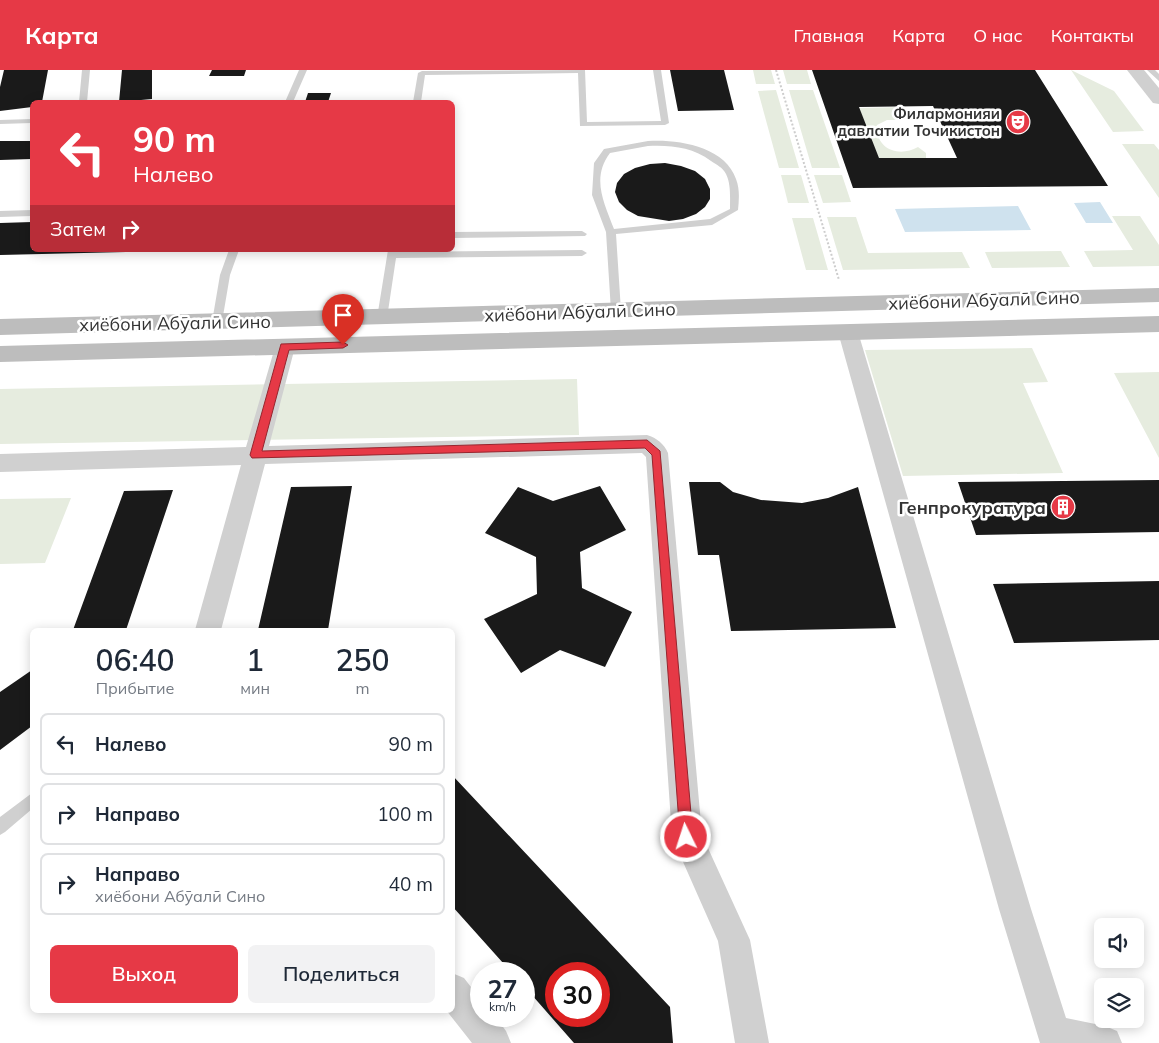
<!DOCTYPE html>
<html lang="ru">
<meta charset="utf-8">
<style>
:root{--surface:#fff;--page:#f2f2f3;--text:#1f2937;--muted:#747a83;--line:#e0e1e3;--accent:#e63946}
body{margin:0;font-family:Mulish,sans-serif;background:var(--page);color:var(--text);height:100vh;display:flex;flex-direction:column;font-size:19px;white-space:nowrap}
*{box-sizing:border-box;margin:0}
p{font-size:16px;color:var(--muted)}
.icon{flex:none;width:28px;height:28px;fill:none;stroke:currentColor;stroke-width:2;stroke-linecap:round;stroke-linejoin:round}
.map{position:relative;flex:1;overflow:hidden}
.side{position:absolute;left:30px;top:558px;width:425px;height:385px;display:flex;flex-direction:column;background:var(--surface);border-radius:8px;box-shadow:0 2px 12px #0003}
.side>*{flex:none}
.top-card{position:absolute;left:30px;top:30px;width:425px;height:152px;border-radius:8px;box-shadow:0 2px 12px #0003;background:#e63946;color:#fff;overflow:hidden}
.buttons{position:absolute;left:1094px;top:848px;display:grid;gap:10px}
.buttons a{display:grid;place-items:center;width:50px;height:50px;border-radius:8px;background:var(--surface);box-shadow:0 2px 12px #0003;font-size:25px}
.speed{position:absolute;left:470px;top:892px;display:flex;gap:10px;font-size:25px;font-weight:700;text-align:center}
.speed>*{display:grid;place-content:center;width:65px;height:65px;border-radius:50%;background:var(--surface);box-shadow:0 2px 12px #0003;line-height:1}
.speed small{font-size:12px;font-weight:400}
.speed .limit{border:8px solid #d22;background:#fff;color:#111}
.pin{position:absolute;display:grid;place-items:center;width:42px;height:42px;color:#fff;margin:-51px -21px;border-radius:50% 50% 50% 0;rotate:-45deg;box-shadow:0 0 5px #0007}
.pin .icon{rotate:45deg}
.me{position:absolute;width:55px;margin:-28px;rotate:356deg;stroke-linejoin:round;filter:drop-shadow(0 0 4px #0008)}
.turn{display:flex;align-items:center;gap:18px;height:105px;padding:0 20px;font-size:22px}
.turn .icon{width:65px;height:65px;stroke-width:2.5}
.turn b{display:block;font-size:35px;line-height:42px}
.then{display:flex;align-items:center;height:48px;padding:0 20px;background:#0003;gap:10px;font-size:19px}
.eta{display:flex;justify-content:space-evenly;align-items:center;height:85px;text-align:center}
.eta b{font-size:30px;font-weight:600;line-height:35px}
.button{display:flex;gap:10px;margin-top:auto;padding:10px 20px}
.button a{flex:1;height:58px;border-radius:8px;background:var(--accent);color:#fff;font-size:20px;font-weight:600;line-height:58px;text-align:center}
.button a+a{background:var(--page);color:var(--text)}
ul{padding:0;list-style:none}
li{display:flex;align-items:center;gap:15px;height:62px;margin:0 10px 8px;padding:0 10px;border:2px solid var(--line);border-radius:8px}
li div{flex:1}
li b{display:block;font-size:19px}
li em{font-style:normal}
header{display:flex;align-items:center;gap:30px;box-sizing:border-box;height:70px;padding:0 25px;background:var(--accent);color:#fff}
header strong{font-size:24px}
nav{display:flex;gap:28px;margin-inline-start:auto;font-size:18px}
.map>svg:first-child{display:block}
.green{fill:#e6ecdf}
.water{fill:#cfe2ee}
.building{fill:#1a1a1a;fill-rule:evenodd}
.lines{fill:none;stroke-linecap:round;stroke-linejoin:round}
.path{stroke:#cdcdcd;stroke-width:2;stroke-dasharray:2 2;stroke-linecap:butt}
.service{fill:#d0d0d0;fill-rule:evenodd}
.minor{fill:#d0d0d0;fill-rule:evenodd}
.tertiary{fill:#d0d0d0;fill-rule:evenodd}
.secondary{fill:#bdbdbd;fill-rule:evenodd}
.route{fill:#e63946;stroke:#96252e}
.labels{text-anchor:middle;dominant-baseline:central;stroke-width:5;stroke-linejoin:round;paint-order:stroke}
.far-poi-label{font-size:15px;font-weight:bold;fill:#333;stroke:#fff;text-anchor:end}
.street-label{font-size:18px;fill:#333;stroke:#fff}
.poi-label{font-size:18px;font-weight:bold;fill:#333;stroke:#fff;text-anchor:end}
</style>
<header>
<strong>Карта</strong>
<nav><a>Главная</a><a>Карта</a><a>О нас</a><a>Контакты</a></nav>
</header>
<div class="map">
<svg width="1159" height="973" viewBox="0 0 1159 973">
<rect width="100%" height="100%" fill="#fff"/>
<!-- green -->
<path class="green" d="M753 0H771L775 14H756Z
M783 0H807L811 14H787Z
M1071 0 1114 21 1144 61 1113 62Z
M776 20 799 98H779L758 21Z
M789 20H813L840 98H812Z
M903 37 908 44 904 50H887L877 55C875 79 899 88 918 77L926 83V89H879L859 38Z
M1122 74H1154L1159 80V128Z
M781 105H801L809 133H788Z
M814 105H842L851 132 823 133Z
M1112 146H1140L1159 175V196L1093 197 1084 181 1133 180Z
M856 147 868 183 962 182 970 198 843 200 827 147Z
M792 148H813L828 200H806Z
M1061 181 1070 197 992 198 985 182Z
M1032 278 1048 312 1023 313 1063 403 903 406 865 280Z
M1159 302V388L1114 303Z
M577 309 579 365 0 374V319Z
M71 428 45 493 0 494V429Z"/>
<!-- water -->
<path class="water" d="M1100 132 1113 153H1086L1074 133Z
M1018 136 1031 160 905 162 895 139Z"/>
<!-- building -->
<path class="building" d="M4 0H48L42 32H32V37L0 41V17Z
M122 0H152V29L119 32Z
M212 0H246L244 6H209Z
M670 0H724L734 40 678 41Z
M812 0H1035L1108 116 853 118ZM933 36 957 88H879L859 37Z
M308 23H331L328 32H305Z
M0 71H32V86L31 89 0 90Z
M665 93 681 96 695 101 705 109 710 119V129L705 137 696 144 683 149 669 151 638 146 627 140 619 132 615 122 617 113 624 104 635 98 650 94Z
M32 152V180H126V182L0 185V153Z
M1159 410V462L976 465 958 412Z
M689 412H720L733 422 761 430 802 433 828 428 858 417 896 558 731 561 719 485H698Z
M352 416 328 560H258L291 417Z
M600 416 626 460 580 482 582 518 632 542 605 597 560 580 521 603 484 549 537 524 536 487 485 463 518 417 553 431Z
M173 420 126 560H73L124 421Z
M1159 511V570L1014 573 993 514Z
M32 600V656L0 680V622Z
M452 705 670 937 673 973H574L524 916V904H513L452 836ZM556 904H599V946H556Z"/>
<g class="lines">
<!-- path -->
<path class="path" d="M776 0 839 210"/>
<!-- service -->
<path class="service" d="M82 0H90L87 32H79Z
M299 0H307L293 32H285Z
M585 0 587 52 661 51 653 0H661L669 53 665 55 580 56 578 3 425 5 421 32H413L418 3 422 1Z
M1147 0H1155L1159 4V11Z
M32 49V53L0 54V50Z
M648 71C677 69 725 76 736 109 740 119 739 130 738 140L712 155 616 164 621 241 616 244 611 241 606 162 592 125 594 93 604 79ZM648 76C671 75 692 77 711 91 717 95 722 97 726 104 731 114 730 127 730 139L710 149 614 159C604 133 591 108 610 83Z
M32 140V146L0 147V141Z
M582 161 587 164 585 166 452 168V162Z
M229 180H239L230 205 222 252 217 256 212 252 220 205Z
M388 180H398L397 182 582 180 587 183 582 186 396 188 387 248 382 251 377 248Z
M32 723V739L5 762 0 765V747Z"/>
<!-- minor -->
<path class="minor" d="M848 255 855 257 858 262 1031 839 1066 948 1105 956 1117 961 1122 973H1040L999 839 838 262 841 257Z
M285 270 292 272 295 277 269 376 647 365C657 368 664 374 668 383L702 765 750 870 769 973H735L718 871 672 767 646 387 642 383 265 394 221 560H195L241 395 0 402V384L246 377 275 277 278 272Z
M452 903 464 908 481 930V946H495L506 961 511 973H472L446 940H452Z"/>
<!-- tertiary -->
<path class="tertiary" d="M1127 0H1144L1159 18V34L1153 33Z"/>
<!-- secondary -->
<path class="secondary" d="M1159 218V232L0 265V249Z
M1159 246V262L0 292V276Z"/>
</g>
<!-- route -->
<path class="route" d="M343 272 348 275 343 278 289 280 262 381 647 370 660 381 693 767 691 772 686 774 682 772 680 767 652 385 645 378 252 388 250 385 281 274Z"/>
<!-- icons -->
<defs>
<g id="theatre-disc" transform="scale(1.25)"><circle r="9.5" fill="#e63946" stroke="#fff"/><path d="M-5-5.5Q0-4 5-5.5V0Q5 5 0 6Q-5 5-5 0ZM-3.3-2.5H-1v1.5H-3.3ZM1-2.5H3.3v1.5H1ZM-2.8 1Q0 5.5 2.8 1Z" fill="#fff"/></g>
<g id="building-disc" transform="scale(1.25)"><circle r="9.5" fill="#e63946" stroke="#fff"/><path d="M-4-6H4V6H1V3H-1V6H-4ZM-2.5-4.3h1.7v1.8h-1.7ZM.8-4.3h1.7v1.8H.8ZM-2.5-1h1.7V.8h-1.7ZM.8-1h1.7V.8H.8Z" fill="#fff"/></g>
</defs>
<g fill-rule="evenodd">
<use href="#theatre-disc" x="1018" y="52"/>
<use href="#building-disc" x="1063" y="437"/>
</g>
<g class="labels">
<!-- far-poi labels -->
<g class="far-poi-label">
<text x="1000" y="43">Филармонияи<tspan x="1000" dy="17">давлатии Точикистон</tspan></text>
</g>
<!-- street labels -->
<g class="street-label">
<text transform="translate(984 230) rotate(-2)">хиёбони Абӯалӣ Сино</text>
<text transform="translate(580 242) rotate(-2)">хиёбони Абӯалӣ Сино</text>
<text transform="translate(175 253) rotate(-1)">хиёбони Абӯалӣ Сино</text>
</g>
<!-- poi labels -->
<g class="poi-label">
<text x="1046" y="437">Генпрокуратура</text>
</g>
</g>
</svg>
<div class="buttons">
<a><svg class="icon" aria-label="sound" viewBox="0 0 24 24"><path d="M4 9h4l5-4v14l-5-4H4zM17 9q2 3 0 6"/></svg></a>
<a><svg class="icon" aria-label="layers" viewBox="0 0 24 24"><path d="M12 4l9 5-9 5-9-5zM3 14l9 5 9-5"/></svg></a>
</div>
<div class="speed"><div>27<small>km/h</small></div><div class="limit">30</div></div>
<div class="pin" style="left:343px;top:275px;background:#d93025"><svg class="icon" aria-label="arrive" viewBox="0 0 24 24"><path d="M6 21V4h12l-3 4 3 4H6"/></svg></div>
<svg class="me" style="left:686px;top:767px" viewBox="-20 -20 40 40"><circle r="17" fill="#e63946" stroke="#fff" stroke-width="3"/><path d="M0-11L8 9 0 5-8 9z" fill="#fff"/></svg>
<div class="top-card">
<div class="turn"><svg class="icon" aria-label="left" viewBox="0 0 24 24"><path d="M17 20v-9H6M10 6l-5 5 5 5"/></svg><div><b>90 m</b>Налево</div></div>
<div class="then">Затем<svg class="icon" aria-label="right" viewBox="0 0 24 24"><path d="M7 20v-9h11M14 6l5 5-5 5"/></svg></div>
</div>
<section class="side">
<div class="eta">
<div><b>06:40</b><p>Прибытие</p></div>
<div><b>1</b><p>мин</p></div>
<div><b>250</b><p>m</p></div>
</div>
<ul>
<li><svg class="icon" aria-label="left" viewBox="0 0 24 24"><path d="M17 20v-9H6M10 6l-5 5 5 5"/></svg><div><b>Налево</b></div><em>90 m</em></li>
<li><svg class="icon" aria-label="right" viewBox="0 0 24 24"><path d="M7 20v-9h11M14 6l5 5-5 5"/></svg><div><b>Направо</b></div><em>100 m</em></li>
<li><svg class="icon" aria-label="right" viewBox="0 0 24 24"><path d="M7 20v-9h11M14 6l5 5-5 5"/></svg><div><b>Направо</b><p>хиёбони Абӯалӣ Сино</p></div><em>40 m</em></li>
</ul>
<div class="button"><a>Выход</a><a>Поделиться</a></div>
</section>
</div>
